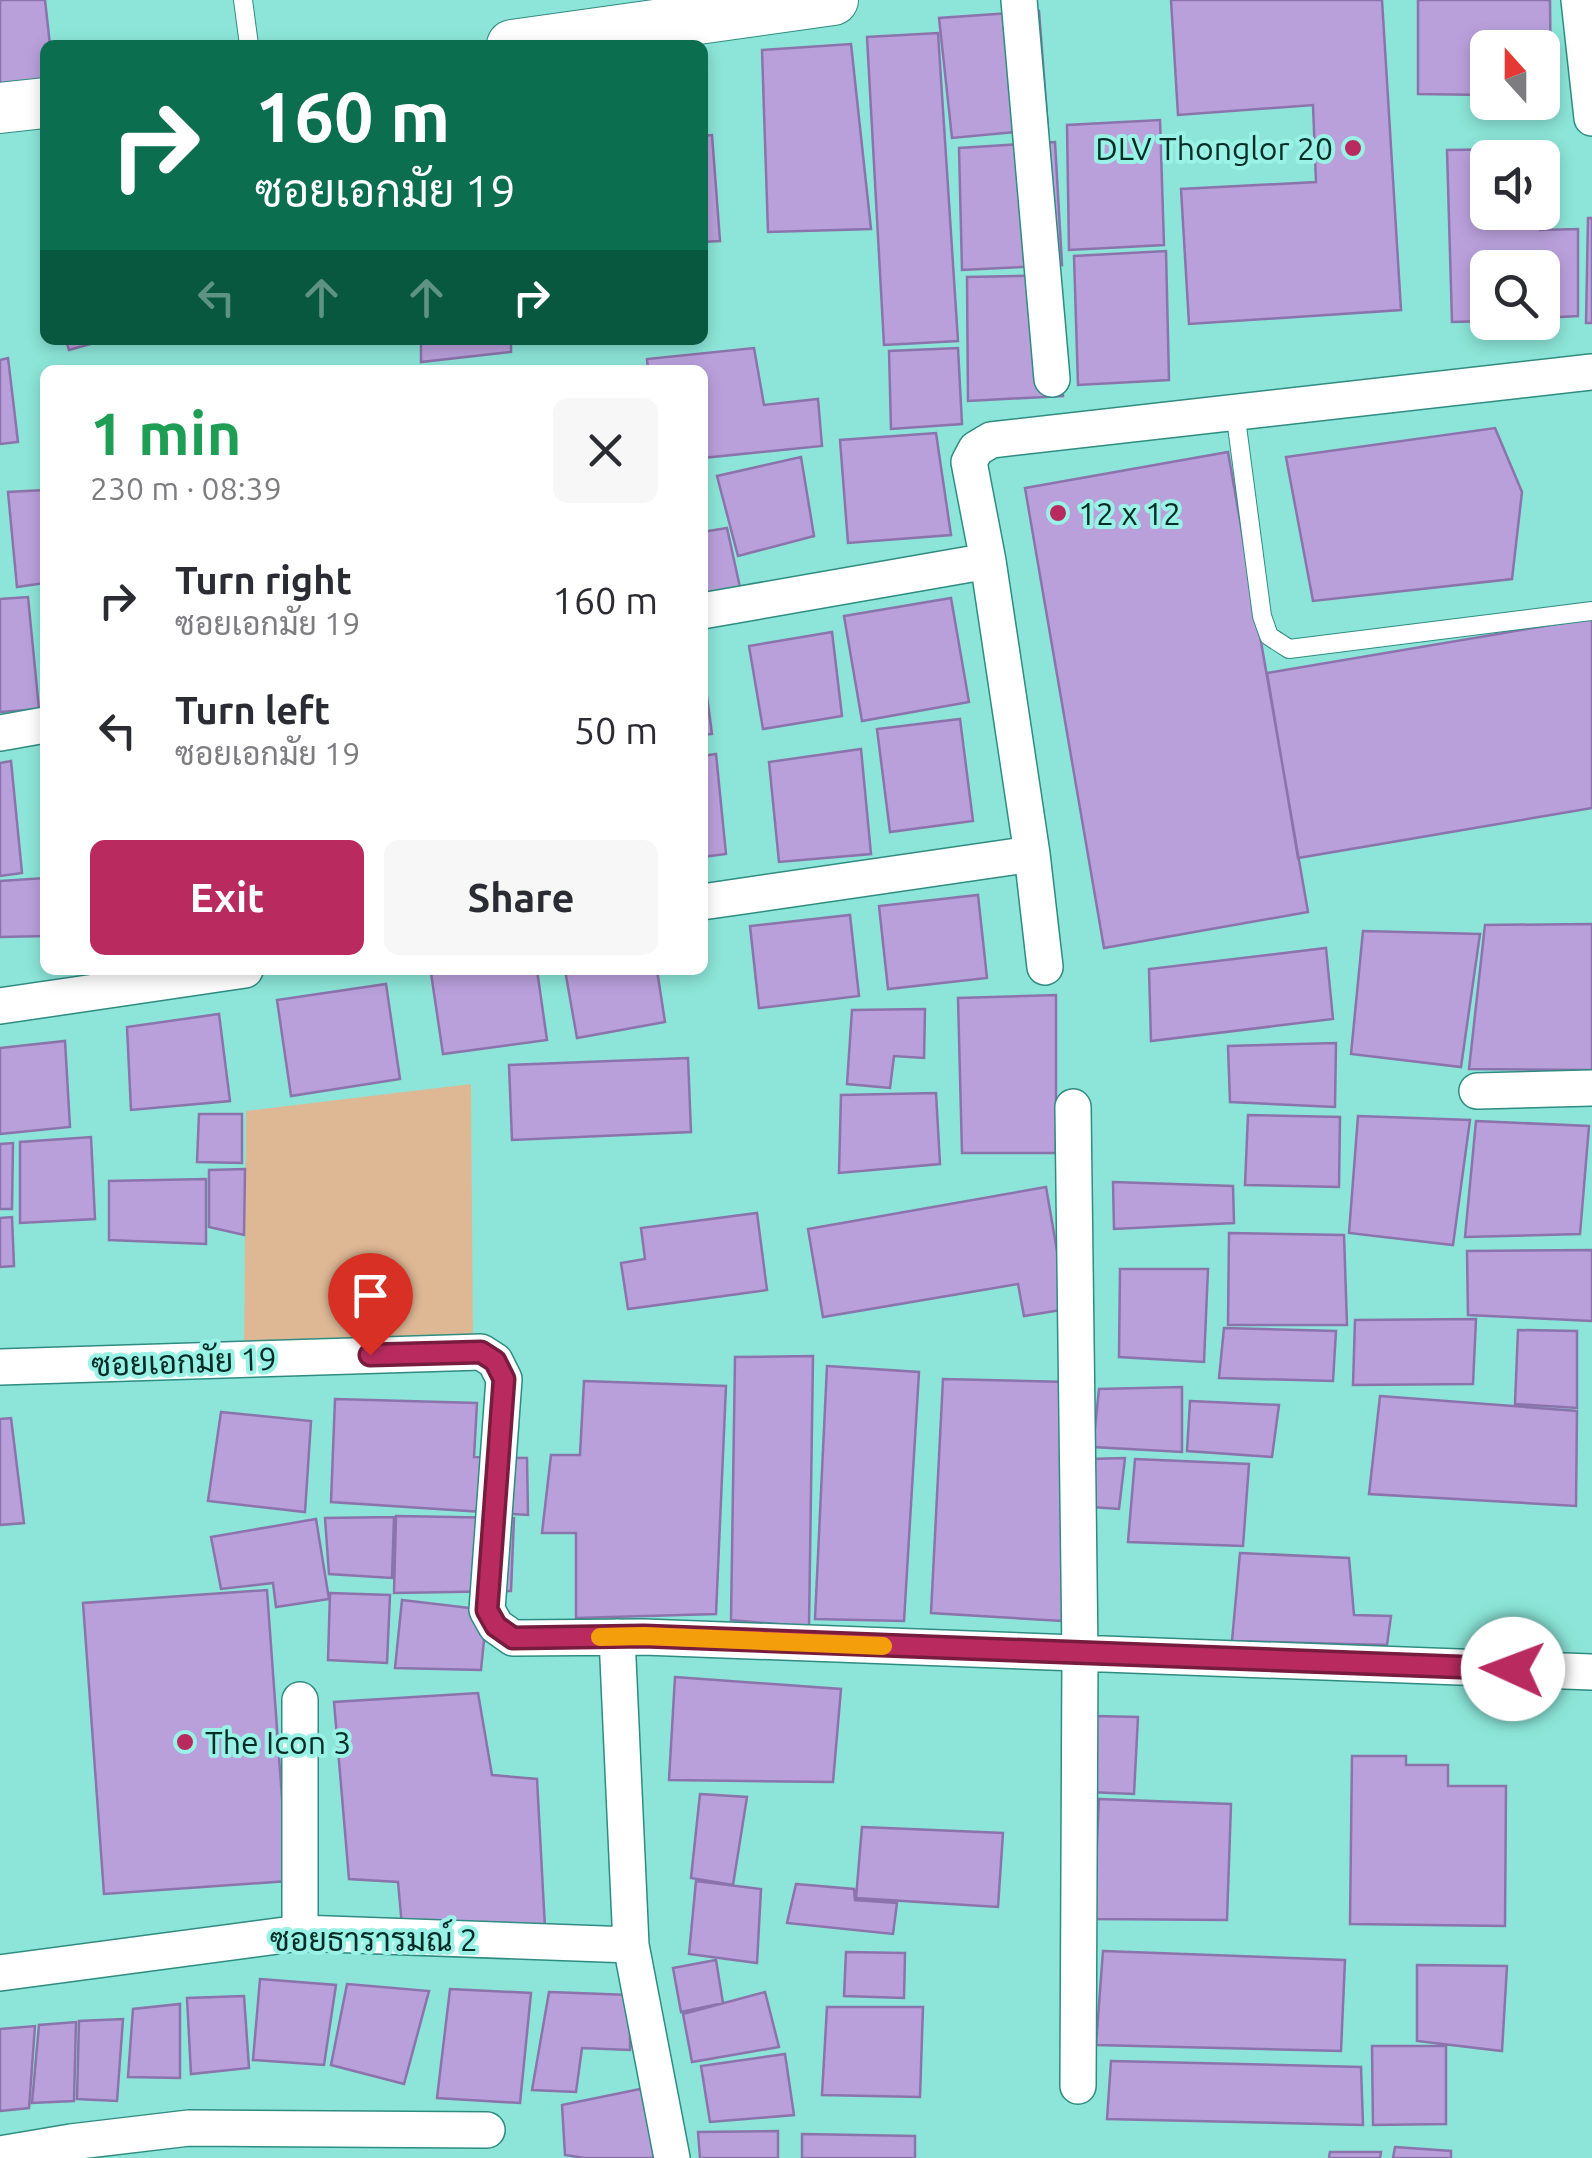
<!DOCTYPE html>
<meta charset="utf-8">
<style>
:root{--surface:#fff;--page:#f7f7f7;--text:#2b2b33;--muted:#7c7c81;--accent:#b92b5f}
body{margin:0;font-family:Ubuntu,Sarabun,sans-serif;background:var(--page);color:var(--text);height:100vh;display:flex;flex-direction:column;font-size:38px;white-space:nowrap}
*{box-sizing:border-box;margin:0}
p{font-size:32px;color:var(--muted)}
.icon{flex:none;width:55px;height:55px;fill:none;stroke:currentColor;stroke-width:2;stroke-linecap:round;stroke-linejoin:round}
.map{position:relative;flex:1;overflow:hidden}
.side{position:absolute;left:40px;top:365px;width:668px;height:610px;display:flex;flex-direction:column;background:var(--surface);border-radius:15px;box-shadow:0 5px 15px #0003}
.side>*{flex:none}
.guide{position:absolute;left:40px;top:40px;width:668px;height:305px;border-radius:15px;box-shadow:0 5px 15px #0003;background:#0b6e4f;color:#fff;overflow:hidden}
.needle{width:65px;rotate:339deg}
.buttons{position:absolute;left:1470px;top:30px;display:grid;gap:20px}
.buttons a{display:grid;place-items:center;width:90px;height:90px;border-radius:15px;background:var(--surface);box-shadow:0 5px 15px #0003;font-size:50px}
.pin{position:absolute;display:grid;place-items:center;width:85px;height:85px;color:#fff;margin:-102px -42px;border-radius:50% 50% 50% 0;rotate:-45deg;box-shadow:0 0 10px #0007}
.pin .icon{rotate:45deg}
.me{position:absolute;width:110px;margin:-55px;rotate:272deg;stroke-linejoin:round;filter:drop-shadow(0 0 8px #0008)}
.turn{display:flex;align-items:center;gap:35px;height:210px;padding:0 50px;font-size:45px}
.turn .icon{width:130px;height:130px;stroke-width:2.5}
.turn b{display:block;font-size:70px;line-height:85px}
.lanes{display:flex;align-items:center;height:95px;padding:0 50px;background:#0003;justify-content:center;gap:50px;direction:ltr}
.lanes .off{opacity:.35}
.round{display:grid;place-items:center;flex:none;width:105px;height:105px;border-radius:15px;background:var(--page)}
.headline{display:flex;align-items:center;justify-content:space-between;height:170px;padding:0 50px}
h1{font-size:60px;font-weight:600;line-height:75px;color:#1e9e55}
.button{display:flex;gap:20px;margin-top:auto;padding:20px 50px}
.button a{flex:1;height:115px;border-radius:15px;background:var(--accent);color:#fff;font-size:40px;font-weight:600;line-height:115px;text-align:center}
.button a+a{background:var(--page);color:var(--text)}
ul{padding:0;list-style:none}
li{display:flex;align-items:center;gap:30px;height:130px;padding:0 50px}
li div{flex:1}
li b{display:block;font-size:38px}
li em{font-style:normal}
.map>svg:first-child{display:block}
.green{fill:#deb895}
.building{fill:#b9a0db;stroke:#8b73ab;stroke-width:2.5}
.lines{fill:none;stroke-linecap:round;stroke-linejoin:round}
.lane-casing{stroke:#2e8c81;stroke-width:20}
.street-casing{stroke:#2e8c81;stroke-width:38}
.secondary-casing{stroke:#2e8c81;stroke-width:52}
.lane{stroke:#fff;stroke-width:18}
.street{stroke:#fff;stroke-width:35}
.secondary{stroke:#fff;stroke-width:50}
.route-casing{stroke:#781c3e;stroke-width:25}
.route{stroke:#b92b5f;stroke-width:18}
.slow{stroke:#f59e0b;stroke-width:18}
.poi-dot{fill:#b92b5f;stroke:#99f2e5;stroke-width:4}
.labels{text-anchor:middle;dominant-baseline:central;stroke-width:8;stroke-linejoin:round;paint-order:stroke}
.poi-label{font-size:32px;fill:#042d28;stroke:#99f2e5;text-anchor:start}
.street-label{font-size:32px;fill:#042d28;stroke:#99f2e5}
</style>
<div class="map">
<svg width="1592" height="2158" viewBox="0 0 1592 2158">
<rect width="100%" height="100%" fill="#8ce5d8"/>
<!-- green -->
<path class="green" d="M471 1084 473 1348 244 1354 246 1111Z"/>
<!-- building -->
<path class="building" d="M0 0H45L50 45H45V80L0 85Z
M1171 0H1382L1401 310 1189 324 1181 189 1316 182 1313 105 1178 115Z
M1418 0H1550L1551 96H1542V48H1488V95L1418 94Z
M1039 11 1048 129 952 138 939 18Z
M938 33 958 341 884 345 867 37Z
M851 44 871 229 768 232 762 50Z
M1160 120 1164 245 1069 250 1067 125Z
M712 135 720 241 702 242V136Z
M1055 142 1062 265 962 270 959 148Z
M1528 149V158H1488V212H1539L1540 230 1578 229V316L1542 318V268H1488V321L1452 322 1447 150Z
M1588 218H1592V323H1586Z
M1166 251 1169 380 1078 385 1074 256Z
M1058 275 1063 396 968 401 967 277Z
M66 340H105L69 350Z
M421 340H511V352L421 362Z
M754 348 764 405 818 399 822 446 702 458V370H648L647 359Z
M958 348 962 424 891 429 889 351Z
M8 358 18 442 0 444V360Z
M1495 428 1522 492 1512 579 1313 601 1286 457Z
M936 433 951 535 848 543 840 440Z
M1228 452 1308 912 1104 948 1025 488Z
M801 457 814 536 738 556 717 476Z
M45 490V583L17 587 8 492Z
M727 528 741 592 702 598V532Z
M28 597 39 709 0 712V599Z
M951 598 969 702 862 721 844 616Z
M1592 618V808L1298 858 1267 673Z
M832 632 842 716 763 729 749 646Z
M702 659 712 734 702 735Z
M960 719 973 821 890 832 877 729Z
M861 749 871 854 779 862 769 762Z
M716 754 726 854 702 857V756Z
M11 761 22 873 0 876V763Z
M45 878V936L0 937V881Z
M978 895 987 978 888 989 879 906Z
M850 915 859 996 759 1008 750 926Z
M1592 924V1070L1469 1069 1485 925Z
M1363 931 1480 934 1461 1067 1351 1054Z
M1326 948 1333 1019 1151 1041 1149 969Z
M452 970H537L547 1040 443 1054 431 973Z
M565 970H657L665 1022 577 1038Z
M386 984 400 1079 291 1096 277 1000Z
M1056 995V1153H962L958 998Z
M925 1009 924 1058 894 1056 890 1088 847 1084 852 1010Z
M219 1014 230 1101 131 1110 127 1027Z
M65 1041 70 1127 0 1134V1048Z
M1336 1043 1335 1107 1230 1102 1228 1046Z
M688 1058 691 1132 512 1140 509 1065Z
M936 1093 940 1164 839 1173 841 1095Z
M199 1114H242V1163L197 1162Z
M1248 1115 1340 1117 1339 1187 1245 1185Z
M1358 1116 1470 1120 1453 1245 1349 1233Z
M1476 1121 1589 1126 1580 1234 1465 1237Z
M91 1137 95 1219 20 1223V1142Z
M13 1143 12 1209H0V1144Z
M245 1169 244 1235 209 1227V1170Z
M206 1179V1244L109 1240V1181Z
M1113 1182 1233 1186 1234 1223 1114 1229Z
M1046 1187 1067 1309 1024 1316 1018 1284 823 1317 808 1229Z
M757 1213 767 1290 628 1309 621 1263 645 1259 641 1228Z
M12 1217 14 1266 0 1267V1218Z
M1229 1233 1344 1235 1347 1325H1228Z
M1592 1250V1321L1468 1315 1467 1251Z
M1120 1269H1208L1204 1362 1119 1357Z
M1476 1319 1473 1384 1353 1385 1355 1320Z
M1224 1328 1336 1331 1333 1381 1219 1378Z
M1518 1330 1577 1331V1408L1515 1404Z
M813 1356 809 1627 731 1620 735 1357Z
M827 1366 919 1372 904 1621 815 1619Z
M943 1379 1069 1382 1079 1622 931 1613Z
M584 1381 726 1386 716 1614 576 1618V1533H542L551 1455H580Z
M1182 1387V1452L1093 1447 1099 1389Z
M1380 1396 1577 1411 1576 1506 1369 1494Z
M335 1399 477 1403 474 1457 527 1458 528 1515 331 1502Z
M1190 1401 1279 1405 1272 1457 1187 1451Z
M221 1412 311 1421 305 1512 208 1501Z
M11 1418 24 1523 0 1525V1419Z
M1125 1458 1119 1509 1078 1506 1088 1459Z
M1135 1459 1249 1464 1243 1546 1128 1542Z
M396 1516 514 1518 511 1591 394 1593Z
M394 1517 392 1578 329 1574 325 1518Z
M316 1519 329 1599 276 1607 273 1583 221 1589 211 1537Z
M1240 1553 1349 1558 1354 1615 1391 1616 1387 1645 1232 1641Z
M267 1590 288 1881 104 1894 83 1603Z
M330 1593 390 1595 387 1663 328 1660Z
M402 1600 487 1610 481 1670 395 1668Z
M675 1677 841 1689 833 1782 669 1780Z
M478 1693 492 1775 537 1779 545 1928 403 1937 398 1882 349 1879 334 1702Z
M1094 1716 1138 1717 1134 1794 1088 1792Z
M1352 1756H1406V1765H1448V1786H1506L1505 1926 1350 1924Z
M700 1794 747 1797 733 1885 691 1878Z
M1099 1799 1231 1804 1227 1920 1093 1919Z
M862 1827 1003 1833 998 1907 856 1898Z
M696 1881 761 1889 757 1963 689 1954Z
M796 1884 854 1889 855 1900 897 1903 893 1934 787 1923Z
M1103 1951 1345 1960 1341 2051 1096 2045Z
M846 1952 905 1953 904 1998 844 1996Z
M716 1960 723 2003 681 2012 673 1968Z
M1417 1965 1507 1966 1502 2051 1417 2041Z
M260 1979 336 1985 324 2065 253 2060Z
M347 1984 429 1991 404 2084 331 2065Z
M450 1989 531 1993 520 2103 437 2098Z
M549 1992 630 1995V2050L582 2048 576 2092 532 2090Z
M765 1992 779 2047 692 2062 683 2014Z
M244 1996 249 2068 191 2074 187 1998Z
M180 2004V2078L128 2077 133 2009Z
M827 2007H923L920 2097 822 2095Z
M123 2019 117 2101 77 2099 79 2021Z
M76 2022 74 2101 32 2103 39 2025Z
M35 2026 29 2108 0 2111V2029Z
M1372 2046H1446V2124L1373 2125Z
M785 2054 794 2115 710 2122 701 2066Z
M1111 2061 1361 2067 1363 2125 1107 2119Z
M645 2088 659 2158H585L565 2155 562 2105Z
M778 2131V2158H700L698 2132Z
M802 2134 915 2136V2158H802Z
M1395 2147 1451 2151V2158H1393Z
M1330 2152H1381L1380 2158H1329Z"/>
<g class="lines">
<!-- lane casing -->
<g class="lane-casing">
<path id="lane" d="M243 0 249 45
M1235 411 1262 616 1269 636 1289 649 1592 611"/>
</g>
<!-- street casing -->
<g class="street-casing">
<path id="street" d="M1019 0 1052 379
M1579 0 1592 118
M702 611 988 561
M0 733 45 725
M1032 854 1045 967
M702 902 1032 854 988 561 969 462 976 449 991 440 1592 372
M0 1006 245 970
M1477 1091 1592 1088
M1073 1107 1080 1653 1078 2086
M0 1367 481 1352 495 1361 504 1379 487 1610 496 1626 513 1638 644 1637 1592 1672
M617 1637 631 1945 672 2158
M300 1933V1700
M0 1973 300 1933 631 1945
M0 2154 71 2142 189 2128 487 2130"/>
</g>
<!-- secondary casing -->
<g class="secondary-casing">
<path id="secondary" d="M512 45 833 0
M0 108 45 103"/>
</g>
<!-- lane -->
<use href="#lane" class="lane"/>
<!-- street -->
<use href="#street" class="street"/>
<!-- secondary -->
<use href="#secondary" class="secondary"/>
</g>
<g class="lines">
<!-- route casing -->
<g class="route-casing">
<path id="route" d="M370 1355 481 1352 495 1361 504 1379 487 1610 496 1626 513 1638 644 1636 1513 1669"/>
</g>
<!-- route -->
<use href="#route" class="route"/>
<!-- slow -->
<path class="slow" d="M600 1637 644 1636 883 1646"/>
</g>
<!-- markers -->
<g class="poi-dot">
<circle cx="1353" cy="148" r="10"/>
<circle cx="1058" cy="513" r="10"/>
<circle cx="185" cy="1742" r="10"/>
</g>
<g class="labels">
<!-- poi labels -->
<g class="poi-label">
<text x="1333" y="148" text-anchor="end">DLV Thonglor 20</text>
<text x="1078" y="513">12 x 12</text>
<text x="205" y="1742">The Icon 3</text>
</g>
<!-- street labels -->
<g class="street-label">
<text transform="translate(184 1361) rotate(-2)">ซอยเอกมัย 19</text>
<text x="374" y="1939">ซอยธารารมณ์ 2</text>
</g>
</g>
</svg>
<div class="buttons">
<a><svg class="needle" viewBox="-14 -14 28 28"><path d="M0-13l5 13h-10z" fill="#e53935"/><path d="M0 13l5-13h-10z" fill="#7c7c81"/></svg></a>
<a><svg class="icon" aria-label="sound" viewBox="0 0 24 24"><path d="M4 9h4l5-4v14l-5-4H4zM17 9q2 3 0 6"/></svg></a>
<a><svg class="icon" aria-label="search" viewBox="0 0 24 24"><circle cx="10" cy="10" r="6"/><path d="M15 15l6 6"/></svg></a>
</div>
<div class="pin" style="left:370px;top:1355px;background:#d93025"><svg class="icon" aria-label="arrive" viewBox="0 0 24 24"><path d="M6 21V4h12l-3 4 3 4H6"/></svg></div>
<svg class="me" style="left:1513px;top:1669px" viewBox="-20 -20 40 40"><circle r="19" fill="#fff"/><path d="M0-13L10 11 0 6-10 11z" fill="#b92b5f"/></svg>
<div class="guide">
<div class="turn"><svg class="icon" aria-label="right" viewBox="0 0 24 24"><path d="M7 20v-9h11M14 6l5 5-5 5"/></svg><div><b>160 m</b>ซอยเอกมัย 19</div></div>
<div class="lanes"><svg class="icon off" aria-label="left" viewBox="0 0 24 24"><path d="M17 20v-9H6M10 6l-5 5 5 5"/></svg><svg class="icon off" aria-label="ahead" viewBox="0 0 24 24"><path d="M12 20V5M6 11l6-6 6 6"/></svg><svg class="icon off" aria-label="ahead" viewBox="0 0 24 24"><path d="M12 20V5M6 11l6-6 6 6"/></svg><svg class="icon" aria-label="right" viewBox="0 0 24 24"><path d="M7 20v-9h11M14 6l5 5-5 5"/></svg></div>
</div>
<section class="side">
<div class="headline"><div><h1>1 min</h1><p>230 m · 08:39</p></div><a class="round"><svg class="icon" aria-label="close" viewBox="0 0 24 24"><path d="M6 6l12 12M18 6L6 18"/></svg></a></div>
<ul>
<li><svg class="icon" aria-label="right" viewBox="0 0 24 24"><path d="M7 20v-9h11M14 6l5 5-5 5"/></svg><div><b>Turn right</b><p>ซอยเอกมัย 19</p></div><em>160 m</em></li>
<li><svg class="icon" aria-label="left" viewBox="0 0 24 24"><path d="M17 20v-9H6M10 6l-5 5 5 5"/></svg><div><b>Turn left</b><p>ซอยเอกมัย 19</p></div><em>50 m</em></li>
</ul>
<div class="button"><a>Exit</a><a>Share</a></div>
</section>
</div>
